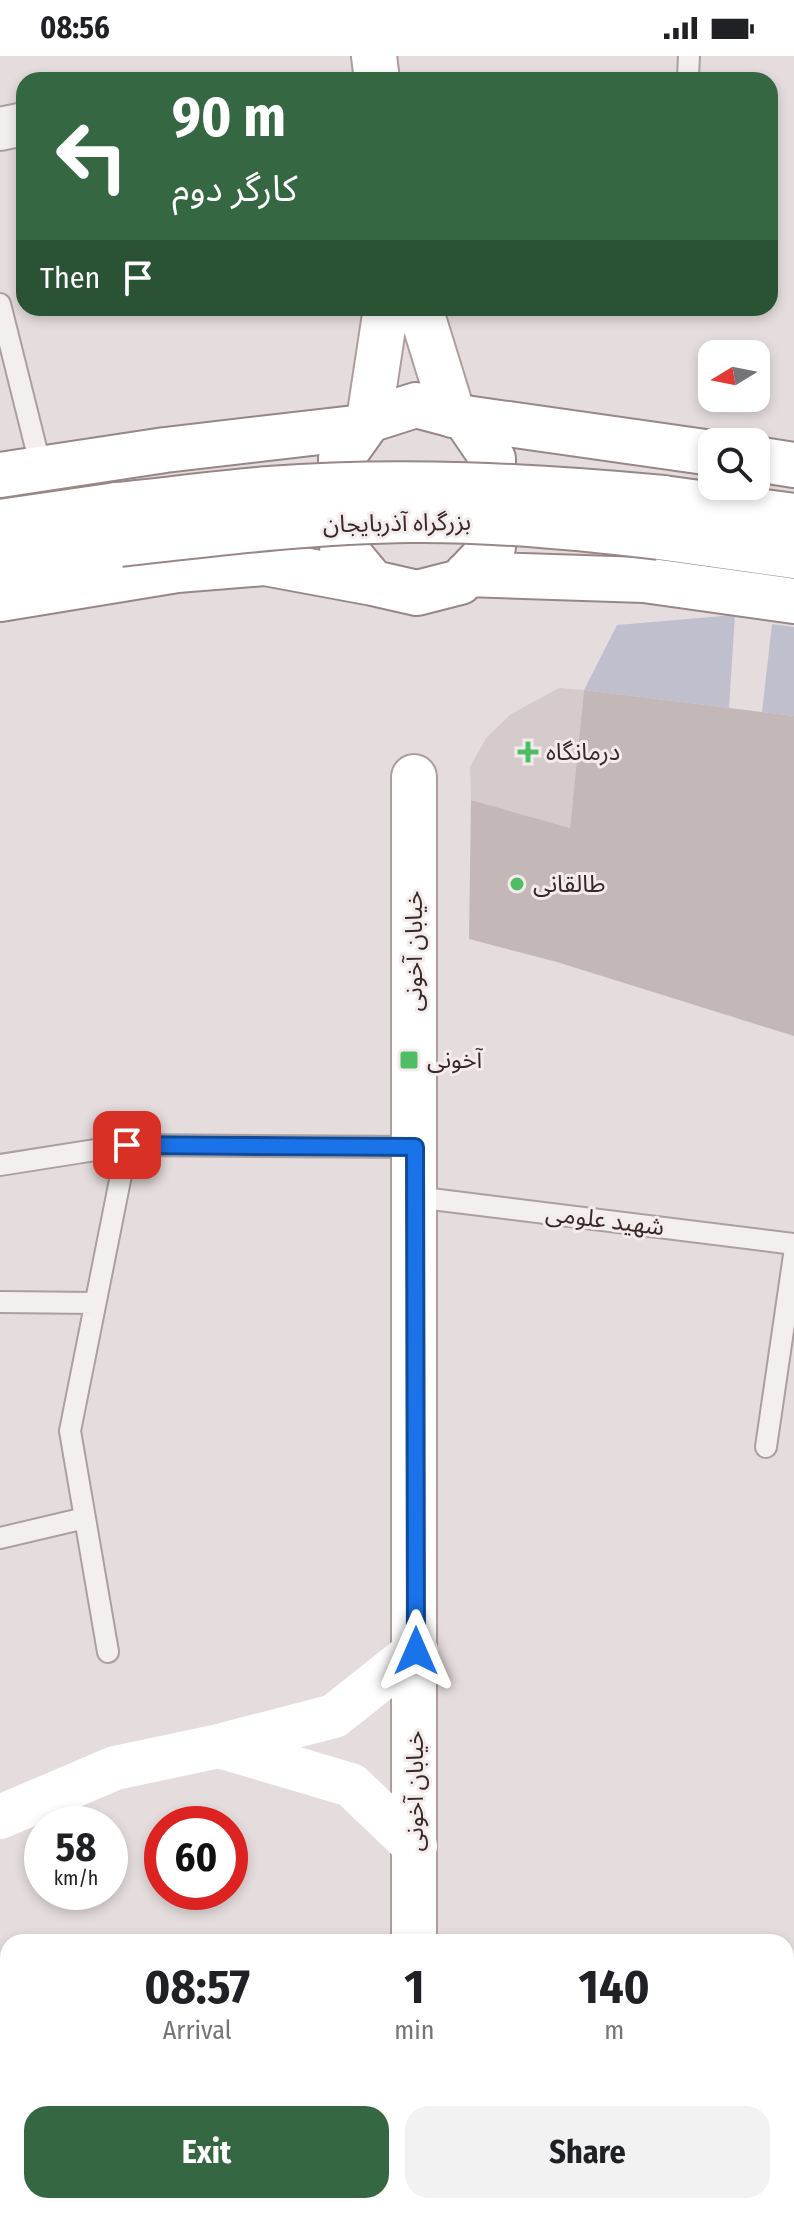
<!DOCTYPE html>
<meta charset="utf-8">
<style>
:root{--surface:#fff;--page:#f2f2f2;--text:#202124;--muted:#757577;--accent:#356742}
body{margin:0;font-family:"Fira Sans Condensed","Noto Sans Arabic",sans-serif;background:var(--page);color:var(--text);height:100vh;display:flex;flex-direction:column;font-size:30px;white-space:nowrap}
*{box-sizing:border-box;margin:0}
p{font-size:26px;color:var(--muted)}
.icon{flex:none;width:44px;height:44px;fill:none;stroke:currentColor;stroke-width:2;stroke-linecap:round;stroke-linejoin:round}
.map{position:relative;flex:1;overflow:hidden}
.drawer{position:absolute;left:0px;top:1878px;width:794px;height:280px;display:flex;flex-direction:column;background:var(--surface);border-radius:24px 24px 0 0;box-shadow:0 4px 12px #0003}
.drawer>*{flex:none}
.top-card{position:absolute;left:16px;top:16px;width:762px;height:244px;border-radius:24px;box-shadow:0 4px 12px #0003;background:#356742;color:#fff;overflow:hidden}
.needle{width:52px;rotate:260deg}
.tools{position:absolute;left:698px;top:284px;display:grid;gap:16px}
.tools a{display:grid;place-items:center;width:72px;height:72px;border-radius:16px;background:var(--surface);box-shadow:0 4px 12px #0003;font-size:40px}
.speed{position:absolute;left:24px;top:1750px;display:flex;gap:16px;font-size:40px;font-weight:700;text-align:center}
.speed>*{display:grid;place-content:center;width:104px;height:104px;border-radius:50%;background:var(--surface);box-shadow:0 4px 12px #0003;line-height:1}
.speed small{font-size:20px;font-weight:400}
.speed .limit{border:12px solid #d22;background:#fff;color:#111}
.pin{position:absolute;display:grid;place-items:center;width:68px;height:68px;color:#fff;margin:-34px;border-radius:16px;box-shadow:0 4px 12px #0006}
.me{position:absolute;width:88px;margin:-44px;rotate:0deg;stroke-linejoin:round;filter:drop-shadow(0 0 6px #0008)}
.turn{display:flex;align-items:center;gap:28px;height:168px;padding:0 24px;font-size:36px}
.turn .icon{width:104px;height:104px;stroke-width:2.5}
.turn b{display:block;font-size:56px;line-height:68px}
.then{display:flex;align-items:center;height:76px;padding:0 24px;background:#0003;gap:16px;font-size:30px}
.eta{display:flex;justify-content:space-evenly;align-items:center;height:136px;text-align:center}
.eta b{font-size:48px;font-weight:700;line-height:56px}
.primary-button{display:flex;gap:16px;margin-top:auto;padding:16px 24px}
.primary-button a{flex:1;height:92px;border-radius:24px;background:var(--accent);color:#fff;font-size:32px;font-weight:700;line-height:92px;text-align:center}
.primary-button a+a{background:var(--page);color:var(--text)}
.status{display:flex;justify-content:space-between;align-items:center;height:56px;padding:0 40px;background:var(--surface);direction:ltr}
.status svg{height:22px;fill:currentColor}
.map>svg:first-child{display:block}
.built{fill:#d5cbcb}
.green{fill:#c0bfce}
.building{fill:#c4b7b8}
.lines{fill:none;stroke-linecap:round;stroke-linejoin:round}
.service-casing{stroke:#ab9f9f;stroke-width:24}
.minor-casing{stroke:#ab9f9f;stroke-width:46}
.primary-casing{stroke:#af9d9e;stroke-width:48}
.trunk-casing{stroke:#998686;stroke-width:48}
.service{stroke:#f3efef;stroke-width:20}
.minor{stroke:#f3efef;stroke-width:42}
.secondary{stroke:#fff;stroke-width:44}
.primary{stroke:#fff;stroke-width:44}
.trunk{stroke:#fff;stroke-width:44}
.trunk-bridge-casing{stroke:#998686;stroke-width:48;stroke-linecap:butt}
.trunk-bridge{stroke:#fff;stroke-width:44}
.route-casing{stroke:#114b97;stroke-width:20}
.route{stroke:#1a73e8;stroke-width:14}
.poi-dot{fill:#4ebd66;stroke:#f3ebec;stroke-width:3}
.labels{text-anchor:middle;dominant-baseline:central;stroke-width:6;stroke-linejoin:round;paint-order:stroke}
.street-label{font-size:24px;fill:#392828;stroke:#f3ebec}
.poi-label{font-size:24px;fill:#392828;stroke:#f3ebec;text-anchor:start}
</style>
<div class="status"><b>08:56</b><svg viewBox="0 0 49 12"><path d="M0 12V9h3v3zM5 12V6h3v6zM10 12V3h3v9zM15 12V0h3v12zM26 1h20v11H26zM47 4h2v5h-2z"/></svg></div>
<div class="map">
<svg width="794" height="2158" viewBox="0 0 794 2158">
<rect width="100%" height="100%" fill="#e5dcdd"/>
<!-- built -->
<path class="built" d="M559 632 584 634 570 772 471 744 470 711 486 682 511 658Z"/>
<!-- green -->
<path class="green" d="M735 559 729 652 584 634 617 569Z
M772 568 794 571V660L762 656Z"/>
<!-- building -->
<path class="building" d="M584 634 794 660V980L557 906 469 883 471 744 570 772Z"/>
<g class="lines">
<!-- service casing -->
<g class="service-casing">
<path id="service" d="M688 21 689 0
M0 248 41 412
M0 1109 127 1089 415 1091
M415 1141 794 1188
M0 1246 95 1247
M766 1391 794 1199
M0 1482 85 1462
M108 1596 70 1375 127 1089"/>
</g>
<!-- minor casing -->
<g class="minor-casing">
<path id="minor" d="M0 73 24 68
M0 1958 8 1956"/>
</g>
<!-- primary casing -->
<g class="primary-casing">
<path id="primary" d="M374 0 377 24
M420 252 453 359
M369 364 386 252
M414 721V1886
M411 2158V2150"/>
</g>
<!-- trunk casing -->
<g class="trunk-casing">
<path id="trunk" d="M416 349 465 362 493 403V491L460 526 417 537 373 527 342 490 341 403 369 364Z
M465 362 712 397
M756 403 794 409
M0 419 165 394 363 371
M663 442 794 460
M0 466 117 449
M659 481 794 500
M0 504 120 488
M467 518 644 524 794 545
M0 543 177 514 265 507 373 527"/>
</g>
<!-- service -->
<use href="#service" class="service"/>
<!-- minor -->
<use href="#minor" class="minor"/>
<!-- secondary -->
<path class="secondary" d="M0 1761 115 1712 219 1690
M415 1790 351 1729 219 1690 334 1660 416 1595"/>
<!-- primary -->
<use href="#primary" class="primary"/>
<!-- trunk -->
<use href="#trunk" class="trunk"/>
<!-- trunk-bridge casing -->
<g class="trunk-bridge-casing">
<path id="trunk-bridge" d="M117 449C168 444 218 437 269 433 400 423 533 430 663 442
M120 488C217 477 313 465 411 464 494 463 577 471 659 481"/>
</g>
<!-- trunk-bridge -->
<use href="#trunk-bridge" class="trunk-bridge"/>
</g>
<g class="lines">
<!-- route casing -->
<g class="route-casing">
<path id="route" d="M127 1089 415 1091 416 1595"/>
</g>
<!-- route -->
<use href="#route" class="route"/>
</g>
<!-- markers -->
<g class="poi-dot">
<path d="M524 684h8v8h8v8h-8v8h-8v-8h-8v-8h8z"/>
<circle cx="517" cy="828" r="8"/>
<rect x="399" y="994" width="20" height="20" rx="4"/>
</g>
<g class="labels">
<!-- street labels -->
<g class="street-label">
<text transform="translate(397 467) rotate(-1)">بزرگراه آذربایجان</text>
<text transform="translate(414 895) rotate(-90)">خیابان آخونی</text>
<text transform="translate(605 1164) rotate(7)">شهید علومی</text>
<text transform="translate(415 1735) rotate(-90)">خیابان آخونی</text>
</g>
<!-- poi labels -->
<g class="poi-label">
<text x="546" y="696">درمانگاه</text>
<text x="533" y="828">طالقانی</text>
<text x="427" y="1004">آخونی</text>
</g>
</g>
</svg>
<div class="tools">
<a><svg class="needle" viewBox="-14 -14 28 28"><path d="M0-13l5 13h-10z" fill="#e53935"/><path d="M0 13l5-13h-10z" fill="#757577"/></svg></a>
<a><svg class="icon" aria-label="search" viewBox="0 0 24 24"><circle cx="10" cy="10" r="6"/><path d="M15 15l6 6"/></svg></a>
</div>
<div class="speed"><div>58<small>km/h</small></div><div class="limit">60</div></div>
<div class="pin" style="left:127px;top:1089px;background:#d93025"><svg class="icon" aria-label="arrive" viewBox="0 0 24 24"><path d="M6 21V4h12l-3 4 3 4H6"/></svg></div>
<svg class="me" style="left:416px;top:1595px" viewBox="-20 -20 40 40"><path d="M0-17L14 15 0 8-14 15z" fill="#1a73e8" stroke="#fff" stroke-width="4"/></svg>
<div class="top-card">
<div class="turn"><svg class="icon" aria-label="left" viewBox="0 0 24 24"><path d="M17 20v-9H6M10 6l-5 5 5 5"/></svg><div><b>90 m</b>کارگر دوم</div></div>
<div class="then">Then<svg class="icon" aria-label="arrive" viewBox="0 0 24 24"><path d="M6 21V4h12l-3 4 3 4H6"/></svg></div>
</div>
<section class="drawer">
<div class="eta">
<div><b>08:57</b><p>Arrival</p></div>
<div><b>1</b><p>min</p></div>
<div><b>140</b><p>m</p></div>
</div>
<div class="primary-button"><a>Exit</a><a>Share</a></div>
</section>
</div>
